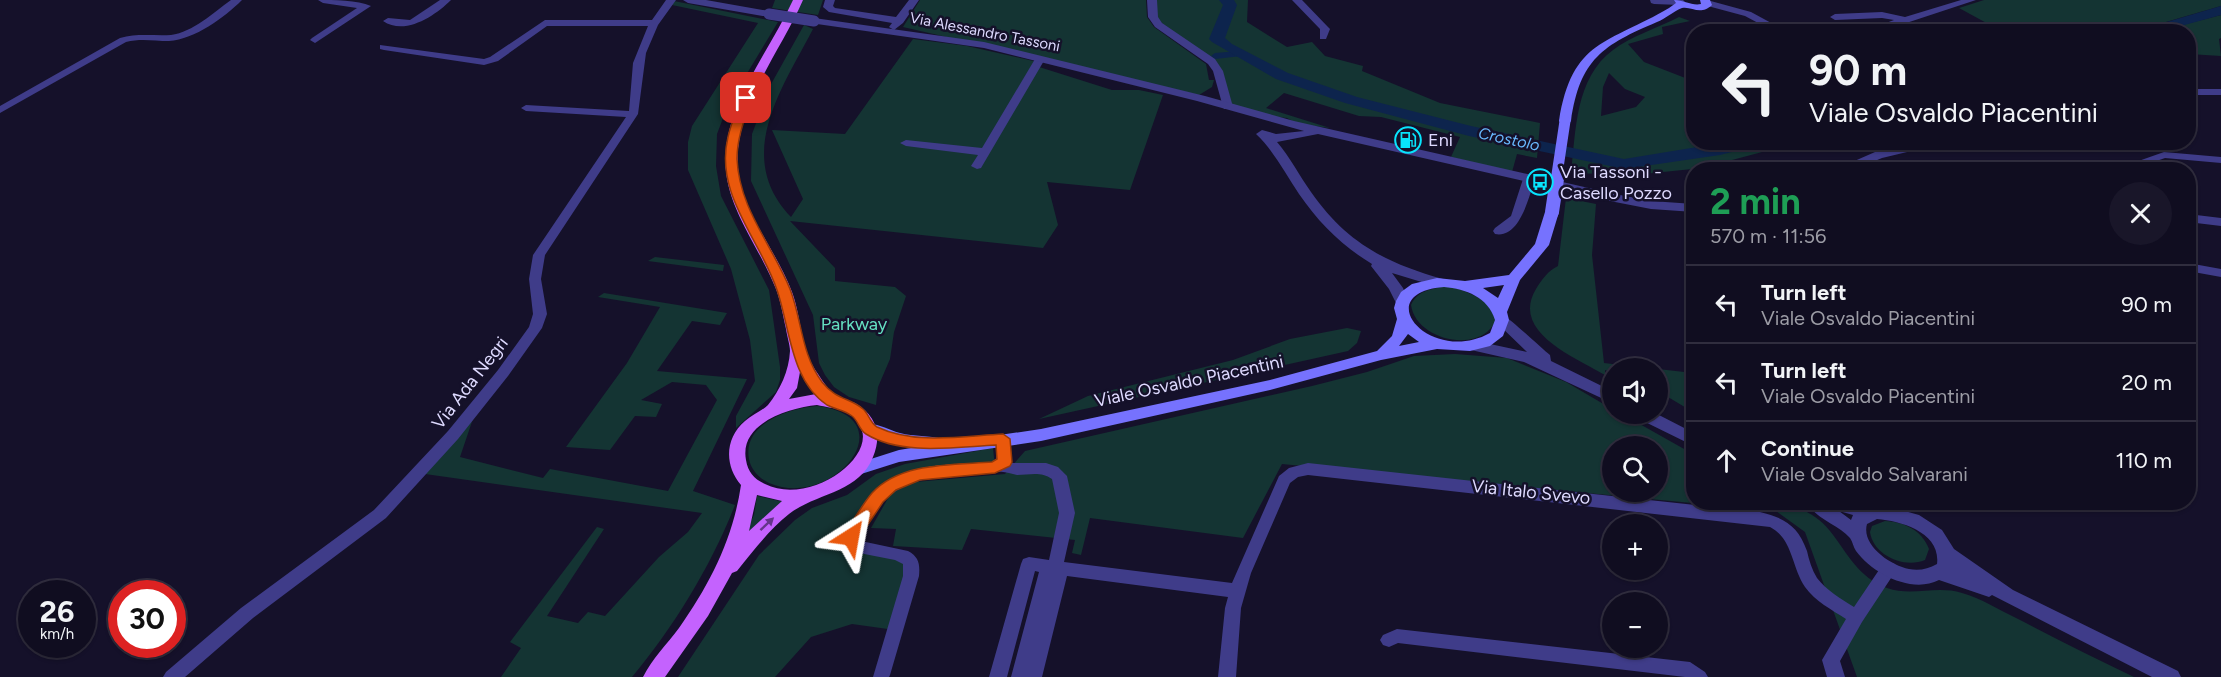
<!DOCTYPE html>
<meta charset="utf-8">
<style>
:root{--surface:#100d20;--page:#191629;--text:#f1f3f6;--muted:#9c9ca5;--line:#302d3e}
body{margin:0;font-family:Figtree,sans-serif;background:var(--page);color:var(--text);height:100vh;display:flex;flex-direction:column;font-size:22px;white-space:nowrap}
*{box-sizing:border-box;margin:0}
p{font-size:20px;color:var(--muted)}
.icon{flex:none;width:33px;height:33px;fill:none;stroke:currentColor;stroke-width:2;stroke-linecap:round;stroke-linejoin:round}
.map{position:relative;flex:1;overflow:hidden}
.details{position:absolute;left:1686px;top:162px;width:510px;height:348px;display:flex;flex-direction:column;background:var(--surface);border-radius:24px;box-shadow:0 2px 4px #0004,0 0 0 2px var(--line)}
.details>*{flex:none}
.top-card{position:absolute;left:1686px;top:24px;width:510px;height:126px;border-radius:24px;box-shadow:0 2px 4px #0004,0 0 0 2px var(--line);background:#100d20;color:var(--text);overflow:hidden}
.buttons{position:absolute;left:1602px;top:358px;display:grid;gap:12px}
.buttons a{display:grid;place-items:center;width:66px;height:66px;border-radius:50%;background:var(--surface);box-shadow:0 2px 4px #0004,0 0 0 2px var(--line);font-size:30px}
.speed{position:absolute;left:18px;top:580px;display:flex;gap:12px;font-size:30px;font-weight:700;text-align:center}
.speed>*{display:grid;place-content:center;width:78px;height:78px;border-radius:50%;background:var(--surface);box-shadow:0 2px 4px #0004,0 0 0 2px var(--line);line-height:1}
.speed small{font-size:15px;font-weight:400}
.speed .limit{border:9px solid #d22;background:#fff;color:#111}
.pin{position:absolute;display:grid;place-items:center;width:51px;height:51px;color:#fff;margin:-26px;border-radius:12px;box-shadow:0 3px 9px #0006}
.me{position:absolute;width:66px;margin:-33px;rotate:34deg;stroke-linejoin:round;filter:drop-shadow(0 0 4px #0008)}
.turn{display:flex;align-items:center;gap:21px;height:126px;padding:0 24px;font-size:27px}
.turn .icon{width:78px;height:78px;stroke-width:2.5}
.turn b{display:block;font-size:42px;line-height:51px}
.round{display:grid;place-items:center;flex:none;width:63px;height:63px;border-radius:32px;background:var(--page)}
.overview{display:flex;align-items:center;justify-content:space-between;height:102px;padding:0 24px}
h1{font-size:36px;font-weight:700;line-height:45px;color:#1e9e55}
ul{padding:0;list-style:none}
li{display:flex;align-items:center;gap:18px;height:78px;padding:0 24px;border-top:2px solid var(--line)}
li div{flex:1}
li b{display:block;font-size:22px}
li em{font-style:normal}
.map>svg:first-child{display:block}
.green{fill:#143433;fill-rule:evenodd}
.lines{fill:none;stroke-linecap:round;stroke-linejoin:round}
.canal{fill:#0d244d;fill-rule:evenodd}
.river{fill:#0d244d;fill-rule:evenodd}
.minor{fill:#3f3c89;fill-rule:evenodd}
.tertiary{fill:#3f3c89;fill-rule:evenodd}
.secondary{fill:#7672fe;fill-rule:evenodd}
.primary{fill:#c462fe;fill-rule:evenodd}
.tertiary-bridge{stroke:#3f3c89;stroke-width:11}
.secondary-bridge-far1{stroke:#7672fe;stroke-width:11}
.secondary-bridge{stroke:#7672fe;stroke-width:14}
.oneway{fill:#643589}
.route{fill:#ea580c;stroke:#983908;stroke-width:1.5}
.labels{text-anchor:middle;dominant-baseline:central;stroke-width:5;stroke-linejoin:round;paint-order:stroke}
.far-street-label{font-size:15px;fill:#dedaff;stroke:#15112a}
.far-water-label{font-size:16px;font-style:italic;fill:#69b9fe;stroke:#15112a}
.poi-label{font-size:18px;fill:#dedaff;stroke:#15112a;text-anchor:start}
.park-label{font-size:18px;fill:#65e0c2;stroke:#15112a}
.street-label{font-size:18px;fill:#dedaff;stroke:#15112a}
</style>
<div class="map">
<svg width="2221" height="677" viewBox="0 0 2221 677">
<rect width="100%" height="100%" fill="#15112a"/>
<!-- green -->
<path class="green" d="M775 0H823L818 15 772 8Z
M920 0H1146L1147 17 1154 27 1206 64 1209 80H1214L1212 87 1199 95 903 27Z
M1155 0H1248L1247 22 1287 47 1312 42 1325 56 1363 66 1362 71 1440 103 1540 123 1537 158 1517 154 1512 172 1451 157 1460 137 1381 117 1359 116 1284 93 1266 108 1330 128 1298 124 1287 118 1264 116 1231 104 1218 67 1166 28 1156 16Z
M1984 0H2221V6L2135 31H1972L1992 26 1959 8Z
M674 1 778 22 728 105 717 134 716 166 721 196 769 290 780 367V380L776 392 736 428V416L755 381 750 340 731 269 688 170V142L692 126 758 23 672 5Z
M2221 15V38L2219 39 2221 56 2189 54 2188 32 2159 31Z
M1679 17 1690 21 1662 27 1663 34 1628 44 1644 62 1693 81 1694 142 1738 143 1747 149 1773 143H1796L1702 168 1634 175 1571 173C1576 131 1575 78 1613 50 1631 36 1658 28 1679 17ZM1609 73 1625 89 1645 97 1636 107 1601 116 1603 87Z
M804 25 813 29C782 89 733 156 791 217L803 199 772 130 845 134 913 39 967 46 1029 60 1038 62 1036 66 1112 90H1139L1163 95 1130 190 1047 182 1058 225 1043 248 790 221 835 268V281L895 287 906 296 894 332 890 359 878 387 876 405 849 397 834 387 825 375 819 363 813 315 751 181 752 134 770 86Z
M1566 198 1596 204 1592 255 1604 363 1654 369H1612V373L1605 370V375C1575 357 1510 332 1536 289 1542 279 1548 271 1558 266Z
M655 257 724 265 723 271 648 261Z
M1445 286C1462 288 1516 308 1487 332 1463 351 1415 335 1411 305 1418 290 1430 290 1445 286Z
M604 293 727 313 720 325 692 321 657 371 747 379 693 491 735 505C711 566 674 627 632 677H501L521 648 510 642 597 527 604 529 547 616 578 623 588 612 605 616 659 557 688 532 702 513 418 473 478 404 460 457 543 478 550 469 668 491 717 400 706 385 672 382 641 400 662 404 656 417 635 416 610 450 566 447 627 363 660 307 598 297Z
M1347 328 1361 331 1357 343 1348 351 1039 419 1088 396 1233 360 1290 339Z
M1455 354 1507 358 1566 382 1612 409V414H1622L1693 454 1694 502C1738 503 1799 491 1830 531 1848 554 1858 577 1887 588 1912 597 1936 585 1962 593 1981 598 1999 610 2016 618 2055 638 2094 658 2134 677H1857L1805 532 1776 511 1282 464 1243 538 1090 518 1081 555 1072 553 1075 540 971 529 962 550 893 546 896 529 871 528 891 493 915 482 1005 474 1025 451 1312 386 1367 372 1414 356ZM1612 447H1658V492H1612Z
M1658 369 1693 373V412L1658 391Z
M817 406C908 417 834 511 769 483 759 478 751 470 749 459 742 423 790 408 817 406Z
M993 448 995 467 918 474 890 486 851 537 856 546 907 556 895 630 852 624 811 637 775 677H678L759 555 795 520 812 508 847 495 876 474 905 464Z
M757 496 784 502 738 548 754 515Z
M1885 521C1904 522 1922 530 1929 549L1925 560C1904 569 1873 555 1870 532L1872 526Z"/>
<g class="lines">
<!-- canal -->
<path class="canal" d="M1239 51 1243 54 1242 56 1215 59 1211 56 1215 53Z"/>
<!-- river -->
<path class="river" d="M1219 0H1234L1237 5 1225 38 1232 44 1288 73 1357 97 1471 126 1624 159 1728 142H1757L1755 146 1720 155 1624 169 1469 136 1345 103 1276 79 1212 42 1209 39 1223 5Z
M2221 6V15L2159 32H2133Z"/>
<!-- minor -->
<path class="minor" d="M231 0H242C224 18 195 39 169 41 154 41 141 38 126 42L0 113V106L120 38C137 33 153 36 171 35 193 32 213 13 231 0Z
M318 0C334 0 357 0 371 6L315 43 310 40 312 38 357 8 323 3Z
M440 0H451C435 16 405 36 383 21L388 18 410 20Z
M666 0H676L658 25 646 53 638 114 545 255 541 279 547 314 542 328 508 376 458 439 386 518 253 618 185 677H163L166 672 241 608 374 510 448 431 498 370 529 327 533 314 529 279 533 255 626 117 526 111 521 108 526 105 629 111 633 63 648 26H547L498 61 484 65 384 50 380 49V45L484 59 490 57 545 20H652Z
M825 0H835L833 6 835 8 896 17 909 0H919L903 23 894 30 889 27 892 23 829 12 823 7Z
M1147 0H1157L1158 17 1162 23 1215 59 1223 71 1233 107 1232 109H1224L1223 107 1213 71 1208 64 1155 27 1148 17Z
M1292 0H1302L1328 27 1330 29 1326 39H1320V29Z
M1650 0H1683L1685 2 1680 5 1654 4 1651 3Z
M1707 0 1751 12 1788 32H1775L1745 16 1704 5 1702 3Z
M1961 0H1976L1879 32H1862L1894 20 1882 18 1835 20 1830 17 1835 14 1882 12 1905 17Z
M1040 56 1045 59 981 168 977 169 971 166 978 155 906 146 900 143 906 140 982 148 1035 59Z
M2164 152 2221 157V163L2165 158 2131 170H2113Z
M1529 176 1535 179C1529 196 1520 239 1495 234L1493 231 1495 228 1511 216 1523 179Z
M2188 214 2221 218V226L2188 222Z
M2188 263 2221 269V277L2188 271Z
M1003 434 1008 435 1010 439 1011 463H1046L1058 467 1067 476 1075 513 1064 562 1232 583 1279 476 1289 468 1308 463 1760 512C1785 518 1798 526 1807 551 1809 560 1812 570 1817 578 1826 590 1841 599 1854 607L1883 564 1889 562 1895 564 1897 569 1862 622 1840 661 1845 677H1827L1822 660 1846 619C1832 610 1815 601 1805 587 1791 566 1793 539 1770 527L1308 475 1298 477 1290 483 1251 573 1241 608 1236 677H1218L1225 608 1228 597 1067 576 1042 677H1011L1039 572 1035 571 1007 677H989L1021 564 1023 559 1029 557 1049 560 1059 513 1052 479C1041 471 1029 475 1017 475 1011 474 1004 471 999 472 970 472 920 475 896 491 879 502 870 521 859 538L861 541 908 551C919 557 920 564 919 576L890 675 889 677H873L903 576V564L895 560 849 551 843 537 845 533C854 520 861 505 872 493 902 462 952 465 992 462L996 459V439L998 435Z
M1397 629 1690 662 1705 672 1708 677H1685L1398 643 1389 647 1383 645 1380 640 1383 635Z"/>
<!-- tertiary -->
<path class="tertiary" d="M683 0H706L769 11 774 14 769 17 688 3Z
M814 18 984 42 1205 96 1294 121 1615 194 1651 201 1694 204V212L1651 209 1615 202 1318 134 1277 142C1290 157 1299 175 1311 192 1346 242 1385 263 1443 279L1445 282 1438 287 1392 273 1403 288 1409 302 1402 307 1397 305 1389 289 1371 266 1372 264C1342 246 1319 223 1299 194 1285 173 1274 151 1256 134L1262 130 1276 134 1304 131 1197 101 984 48 810 23V19Z
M2188 89H2221V95H2188Z
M1922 142H1949L1882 158 1853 170H1834L1875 152Z
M1502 315C1509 317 1541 348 1550 355L1551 361 1612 391V403L1524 362 1471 350 1468 346 1471 342 1476 341 1527 352 1497 323 1495 320Z
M1635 414H1657L1694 433V446L1637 418Z
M1807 502H1856L1870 507 1887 506 1919 515 1942 530 1954 549 2013 590 2178 671 2181 677H2152L1992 595 1989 597 1939 580C1912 594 1873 574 1856 551 1853 547 1853 542 1850 538 1839 525 1815 519 1807 502ZM1839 511 1853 515 1851 520ZM1877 519C1902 521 1941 533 1937 564 1928 569 1919 571 1909 569 1890 565 1861 545 1867 524Z"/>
<!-- secondary -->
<path class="secondary" d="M1674 0C1684 0 1692 6 1701 4L1700 0H1710L1712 5C1700 16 1692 6 1682 8 1674 11 1665 19 1657 22 1603 45 1580 59 1571 121L1569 124H1561L1559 121C1572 39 1608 44 1669 8L1676 3Z
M1552 208 1559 212 1549 245 1520 280 1507 312 1509 320 1503 336 1490 346 1470 351 1437 349 1381 360 1270 390 1041 441 899 462 858 475 852 473 850 469 852 465 899 450 917 447 901 446 863 433 861 429 863 425C875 421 888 430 900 433 914 437 929 435 943 439L945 443 1041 429 1270 380 1377 351 1392 336 1397 319 1394 308 1396 301 1401 292 1412 284 1437 278 1465 281 1509 275 1535 244 1545 212ZM1504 285 1498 298 1483 288ZM1444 287C1466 289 1488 297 1495 320L1490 333C1430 366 1368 293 1444 287ZM1408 334 1419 342 1399 346Z"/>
<!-- primary -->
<path class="primary" d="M793 0H803C782 48 744 95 738 149 733 204 774 244 792 292 802 319 800 349 818 374 823 382 830 392 838 398 843 401 850 401 855 403 877 416 882 435 873 457 859 493 816 493 789 514 769 530 753 551 737 571L732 573 708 616 665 677H643C652 659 667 644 679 628 710 584 733 539 741 485 724 465 725 438 745 421 752 415 762 411 768 405 780 390 789 371 790 351 790 345 787 336 786 329 783 316 781 302 776 289 758 243 720 202 726 149 732 95 771 48 793 0ZM800 372 816 394 789 399 797 388ZM817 405C825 407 836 408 844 411 901 440 816 510 765 484 754 479 748 472 746 460 739 423 789 408 817 405ZM757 495 782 501 749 531Z"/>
<!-- tertiary-bridge -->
<path class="tertiary-bridge" d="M769 14 814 21"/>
<!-- secondary-bridge-far1 -->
<path class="secondary-bridge-far1" d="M1556 181 1565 121"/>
<!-- secondary-bridge -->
<path class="secondary-bridge" d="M1552 212 1557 179"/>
</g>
<!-- one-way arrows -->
<defs><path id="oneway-solid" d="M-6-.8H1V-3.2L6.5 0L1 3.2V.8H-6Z" transform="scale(1.5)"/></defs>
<use class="oneway" href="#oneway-solid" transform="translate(767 524) rotate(-43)"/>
<!-- route -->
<path class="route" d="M746 94 752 98C745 118 737 137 737 159 739 208 772 245 790 289 802 320 801 354 822 382 836 400 851 398 863 409 869 414 870 423 877 427 915 445 963 436 1003 434L1010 439 1012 462 1010 466 995 473 920 480 896 490 883 502 857 541H845L843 537 845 532C854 520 862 505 872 493 900 462 953 465 992 462L997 459 996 445C955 447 902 456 866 434 859 430 858 420 852 416 845 410 834 409 827 405 790 380 790 327 777 290 760 239 714 194 728 137 731 123 737 110 741 98Z"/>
<!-- icons -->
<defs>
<g id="fuel-ring" transform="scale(1.35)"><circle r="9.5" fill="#15112a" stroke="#08e4fd" stroke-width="1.5"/><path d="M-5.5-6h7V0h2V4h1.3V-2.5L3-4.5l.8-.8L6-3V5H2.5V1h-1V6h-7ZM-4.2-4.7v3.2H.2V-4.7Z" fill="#08e4fd"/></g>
<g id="bus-ring" transform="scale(1.35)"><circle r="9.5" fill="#15112a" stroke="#08e4fd" stroke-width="1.5"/><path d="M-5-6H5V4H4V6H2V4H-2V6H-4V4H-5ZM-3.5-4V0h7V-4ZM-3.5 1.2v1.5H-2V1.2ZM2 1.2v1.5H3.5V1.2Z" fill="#08e4fd"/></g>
</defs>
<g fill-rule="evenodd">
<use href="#fuel-ring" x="1408" y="140"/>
<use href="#bus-ring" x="1540" y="182"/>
</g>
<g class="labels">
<!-- far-street labels -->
<g class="far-street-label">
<text transform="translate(985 32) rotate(11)">Via Alessandro Tassoni</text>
</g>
<!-- far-water labels -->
<g class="far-water-label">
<text transform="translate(1509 139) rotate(12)">Crostolo</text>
</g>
<!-- poi labels -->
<g class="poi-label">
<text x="1428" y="140">Eni</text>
<text x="1560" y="172">Via Tassoni -<tspan x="1560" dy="21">Casello Pozzo</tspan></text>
</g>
<!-- park labels -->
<g class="park-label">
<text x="854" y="324">Parkway</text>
</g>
<!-- street labels -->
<g class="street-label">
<text transform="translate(1189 381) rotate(-12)">Viale Osvaldo Piacentini</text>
<text transform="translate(470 383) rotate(-52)">Via Ada Negri</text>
<text transform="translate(1531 492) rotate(6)">Via Italo Svevo</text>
</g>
</g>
</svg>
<div class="buttons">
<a><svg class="icon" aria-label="sound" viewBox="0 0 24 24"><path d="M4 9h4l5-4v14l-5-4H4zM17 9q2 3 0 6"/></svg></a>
<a><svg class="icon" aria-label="search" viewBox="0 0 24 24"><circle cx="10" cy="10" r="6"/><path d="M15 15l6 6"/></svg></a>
<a>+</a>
<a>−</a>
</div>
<div class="speed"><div>26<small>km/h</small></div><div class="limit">30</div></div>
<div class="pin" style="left:746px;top:98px;background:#d93025"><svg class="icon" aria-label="arrive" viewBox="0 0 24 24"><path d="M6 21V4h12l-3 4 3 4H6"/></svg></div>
<svg class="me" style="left:851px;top:537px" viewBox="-20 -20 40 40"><path d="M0-17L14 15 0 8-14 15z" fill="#ea580c" stroke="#fff" stroke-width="4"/></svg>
<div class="top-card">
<div class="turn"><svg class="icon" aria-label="left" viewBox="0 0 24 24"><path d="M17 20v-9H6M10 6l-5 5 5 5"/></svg><div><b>90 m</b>Viale Osvaldo Piacentini</div></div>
</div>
<section class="details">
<div class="overview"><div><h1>2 min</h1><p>570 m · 11:56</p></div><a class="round"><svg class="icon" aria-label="close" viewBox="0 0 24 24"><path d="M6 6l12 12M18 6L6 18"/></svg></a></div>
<ul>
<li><svg class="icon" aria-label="left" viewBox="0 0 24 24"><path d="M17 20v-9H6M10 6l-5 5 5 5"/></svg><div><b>Turn left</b><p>Viale Osvaldo Piacentini</p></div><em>90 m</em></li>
<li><svg class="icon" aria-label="left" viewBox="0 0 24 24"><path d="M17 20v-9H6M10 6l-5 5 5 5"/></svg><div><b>Turn left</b><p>Viale Osvaldo Piacentini</p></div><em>20 m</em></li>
<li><svg class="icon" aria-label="ahead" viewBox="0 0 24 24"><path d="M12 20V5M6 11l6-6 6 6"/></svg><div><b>Continue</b><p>Viale Osvaldo Salvarani</p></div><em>110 m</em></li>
</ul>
</section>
</div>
